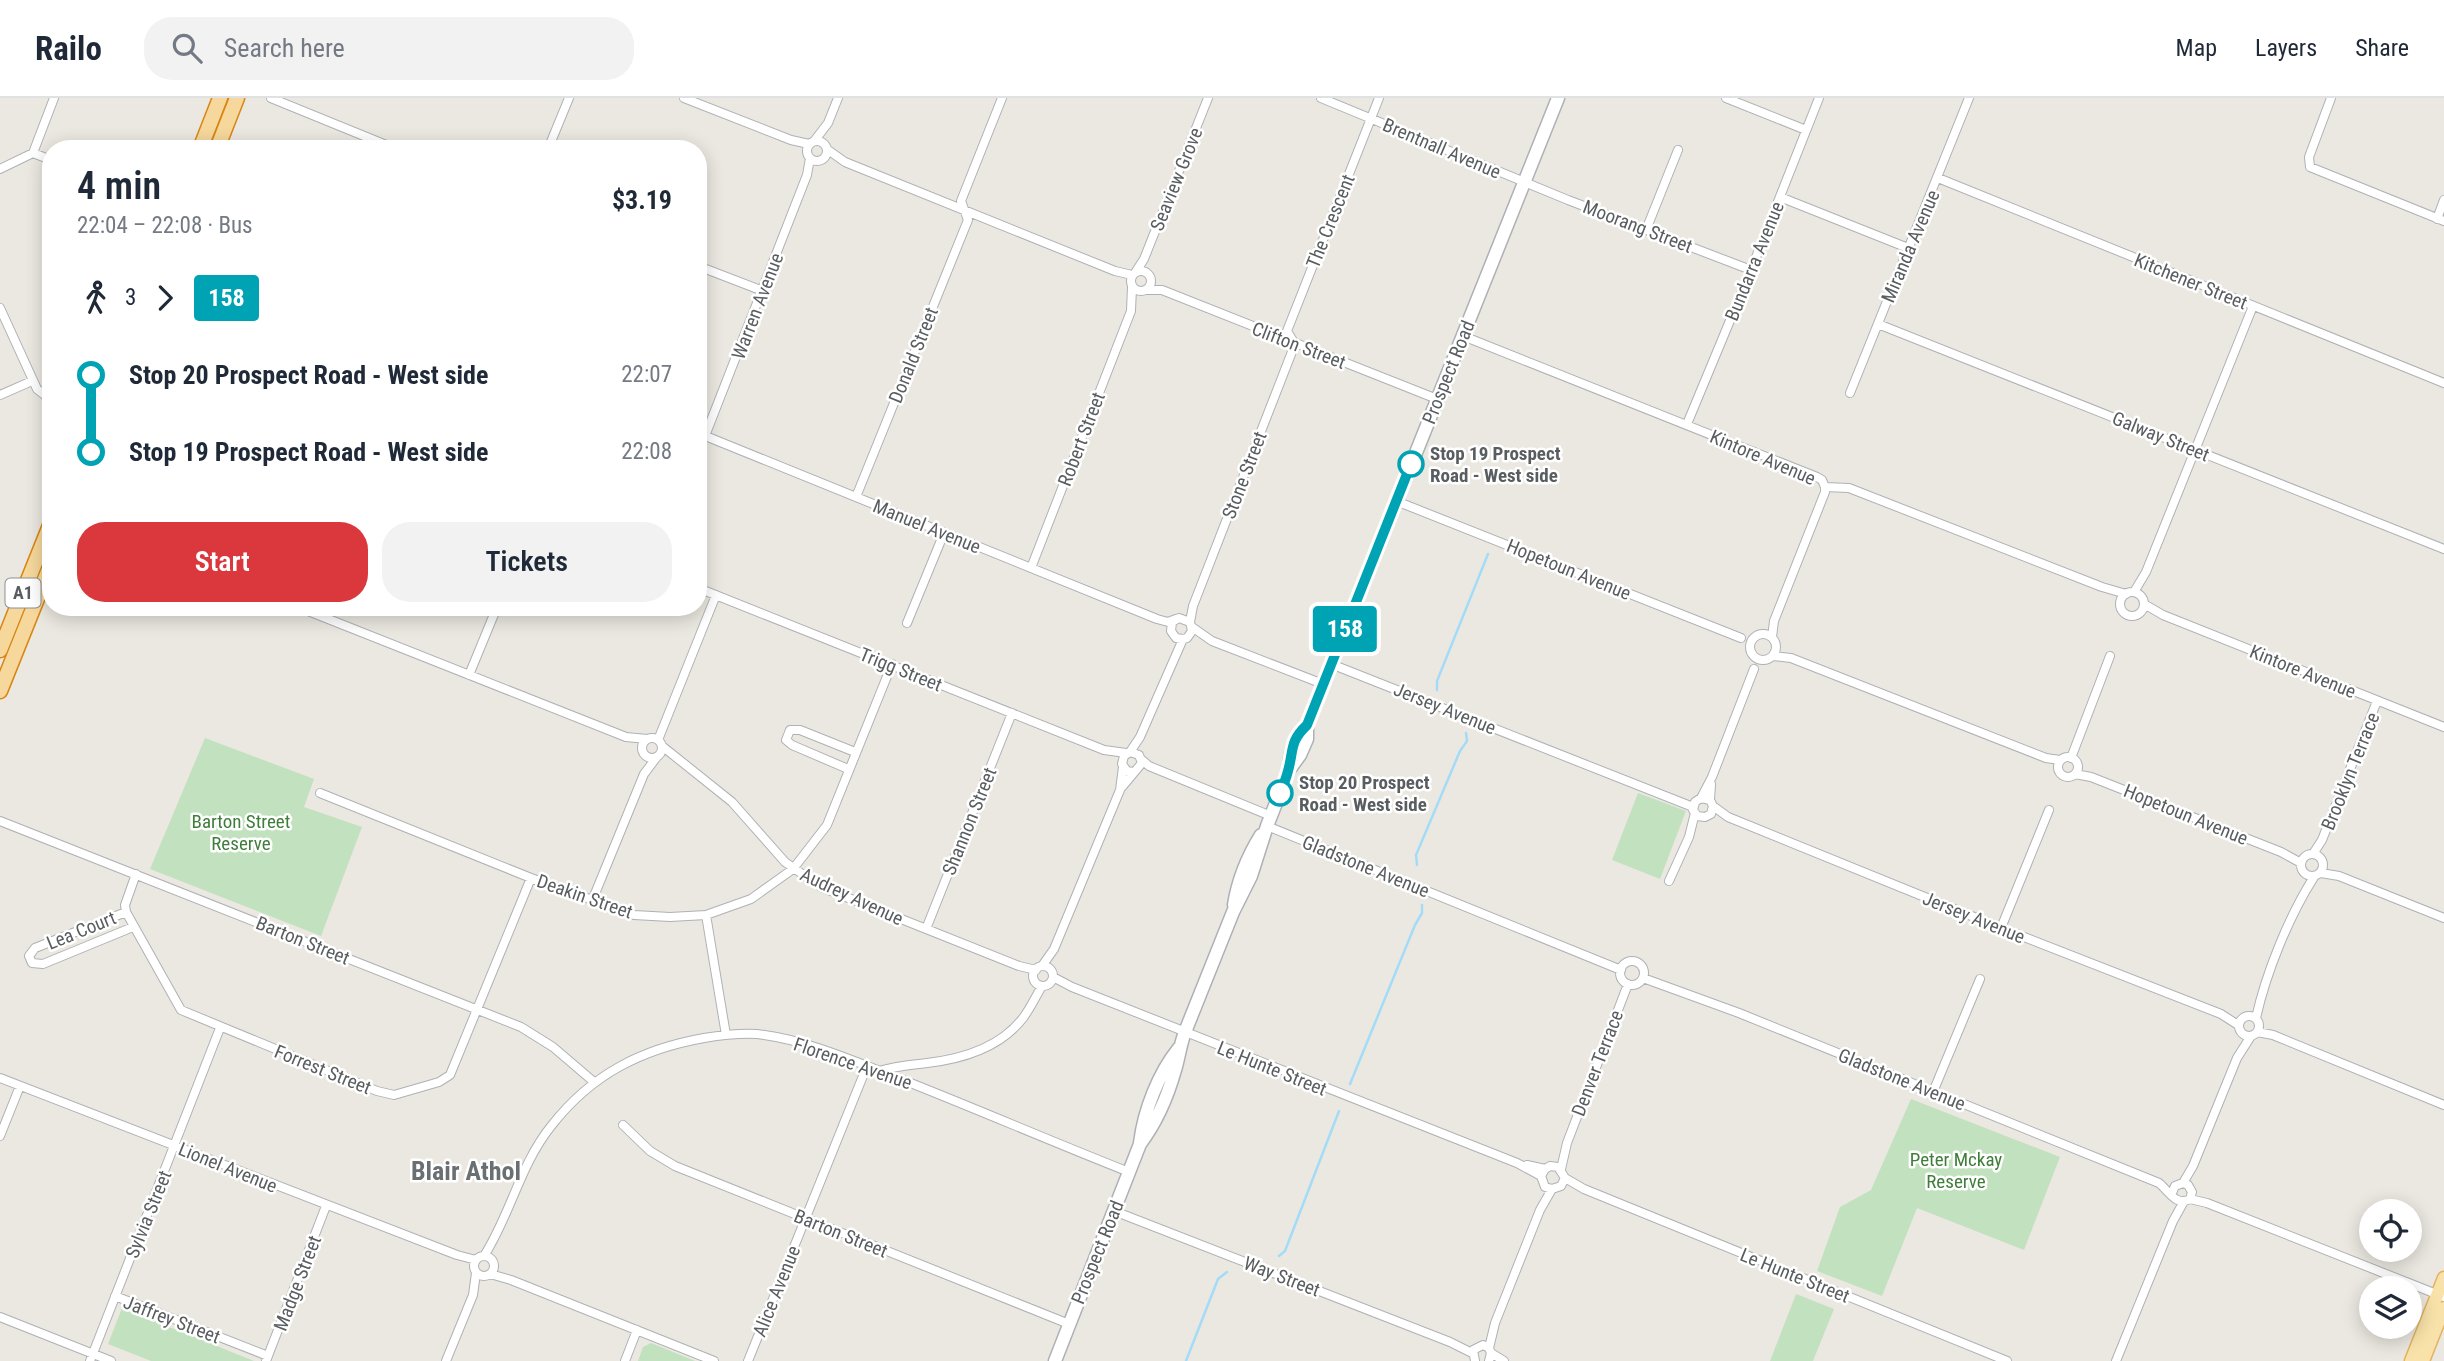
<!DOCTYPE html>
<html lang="en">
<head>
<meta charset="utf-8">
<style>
	body { margin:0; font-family:"Roboto Condensed",sans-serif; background:#f2f2f3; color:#1f2937; height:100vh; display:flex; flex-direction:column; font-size:26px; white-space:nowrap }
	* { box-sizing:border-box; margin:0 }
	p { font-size:23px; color:#747a83 }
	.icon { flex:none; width:38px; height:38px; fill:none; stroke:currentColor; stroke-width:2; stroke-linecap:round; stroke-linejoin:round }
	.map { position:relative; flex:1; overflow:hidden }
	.drawer { position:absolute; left:42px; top:42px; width:665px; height:476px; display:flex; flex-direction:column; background:#fff; border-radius:28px; box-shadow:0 4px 18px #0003 }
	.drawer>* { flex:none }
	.badge { padding:0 14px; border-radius:5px; font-size:24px; line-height:46px }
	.fabs { position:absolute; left:2359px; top:1101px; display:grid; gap:14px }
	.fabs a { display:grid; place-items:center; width:63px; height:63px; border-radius:50%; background:#fff; box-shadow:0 4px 18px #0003; font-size:35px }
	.map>.badge { position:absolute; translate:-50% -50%; box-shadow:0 0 0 4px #fff }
	.legs { display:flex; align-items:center; gap:10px; height:77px; padding:0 35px; font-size:23px }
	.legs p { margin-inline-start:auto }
	.head { display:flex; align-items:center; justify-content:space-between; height:119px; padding:0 35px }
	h1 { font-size:38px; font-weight:600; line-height:52px }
	.primary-button { display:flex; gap:14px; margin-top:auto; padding:14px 35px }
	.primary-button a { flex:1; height:80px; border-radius:28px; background:#da383d; color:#fff; font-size:28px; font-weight:600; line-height:80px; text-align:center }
	.primary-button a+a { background:#f2f2f3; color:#1f2937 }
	ul { padding:0 35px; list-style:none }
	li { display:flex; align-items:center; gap:24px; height:77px; font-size:26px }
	li i { display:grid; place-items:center; width:10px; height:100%; margin:0 9px; background:currentColor }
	li i::after { content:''; width:18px; height:18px; margin:-9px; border:5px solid; border-radius:50%; background:#fff }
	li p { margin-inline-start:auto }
	li:first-child i { background:linear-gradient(#0000 50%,currentColor 0) }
	li:last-child i { background:linear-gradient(currentColor 50%,#0000 0) }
	header { display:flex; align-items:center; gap:42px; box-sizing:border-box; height:98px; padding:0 35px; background:#fff; border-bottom:2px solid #e0e1e3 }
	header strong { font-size:33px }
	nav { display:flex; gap:38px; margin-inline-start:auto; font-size:24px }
	.search { width:490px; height:63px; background:#f2f2f3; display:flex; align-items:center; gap:18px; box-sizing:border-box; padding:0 24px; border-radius:28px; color:#747a83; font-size:26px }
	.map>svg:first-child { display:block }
	.green { fill:#c2e1bf }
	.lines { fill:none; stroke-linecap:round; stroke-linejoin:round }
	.stream { stroke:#a4dcf7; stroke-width:2.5 }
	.minor-casing { stroke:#aeb2b5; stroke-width:10 }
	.secondary-casing { stroke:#adb1b5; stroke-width:15 }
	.primary-casing { stroke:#e5b160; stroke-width:15 }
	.trunk-casing { stroke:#d98512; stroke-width:17 }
	.minor { stroke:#fff; stroke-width:8 }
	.secondary { stroke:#fff; stroke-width:12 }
	.primary { stroke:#f8e2a9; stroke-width:12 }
	.trunk { stroke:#f6d89c; stroke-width:14 }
	.line-1-casing { stroke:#fff; stroke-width:16 }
	.line-1 { stroke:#00a3b4; stroke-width:10 }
	.stop-1-dot { fill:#fff; stroke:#00a3b4; stroke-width:3.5 }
	.labels { text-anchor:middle; stroke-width:5; stroke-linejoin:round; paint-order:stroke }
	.shield { fill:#fff; stroke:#8b8e90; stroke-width:2 }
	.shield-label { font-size:18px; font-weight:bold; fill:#595d60 }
	.street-label { font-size:19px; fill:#595d60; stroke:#fff }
	.stop-label { font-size:19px; font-weight:bold; fill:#595d60; stroke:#fff; text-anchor:start }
	.park-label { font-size:19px; fill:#3f7e3a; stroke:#fff }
	.district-label { font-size:26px; font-weight:bold; fill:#6a6f72; stroke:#fff }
</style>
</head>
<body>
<header>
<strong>Railo</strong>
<div class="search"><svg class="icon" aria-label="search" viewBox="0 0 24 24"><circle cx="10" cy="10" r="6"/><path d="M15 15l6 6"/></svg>Search here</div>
<nav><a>Map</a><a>Layers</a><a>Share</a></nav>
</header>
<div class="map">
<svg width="2444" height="1263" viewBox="0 0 2444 1263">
	<rect width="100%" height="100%" fill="#ebe8e1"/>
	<path class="green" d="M 205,640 L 314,681 L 304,709 L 362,729 L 321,838 L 150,771 Z
		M 1638,695 L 1686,713 L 1660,781 L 1612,762 Z
		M 1911,1001 L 2060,1059 L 2024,1152 L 1917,1110 L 1882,1198 L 1817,1173 L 1840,1109 L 1871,1092 Z
		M 1796,1196 L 1834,1211 L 1813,1263 L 1770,1263 Z
		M 122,1210 L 254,1263 L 151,1263 L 108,1246 Z
		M 651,1245 L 695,1263 L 638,1263 L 643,1249 Z"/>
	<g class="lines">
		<path class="stream" d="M 1437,592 L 1437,583 L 1488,456
			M 1417,767 L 1416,757 L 1460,653 L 1467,643 L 1466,635
			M 1350,986 L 1415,827 L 1422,815 L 1422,807
			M 1279,1158 L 1285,1153 L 1339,1013
			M 1186,1263 L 1218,1181 L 1227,1174"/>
		<g class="minor-casing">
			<path id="minor" d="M 271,0 L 396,51
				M 684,0 L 791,42 L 809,46
				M 1321,0 L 1568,102 L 1751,172
				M 1726,0 L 1806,32
				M 2331,0 L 2309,59 L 2310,69 L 2444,123
				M 815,42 L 828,25 L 838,0
				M807 53a10 10 0 1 1 20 0a10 10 0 1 1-20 0Z
				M 548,51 L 569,0
				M 828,52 L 845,64 L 1115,173 L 1132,177
				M 33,55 L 54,0
				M 0,71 L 33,55 L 51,62
				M 1938,80 L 2444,285
				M 1780,99 L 1908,150
				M 2437,121 L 2444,102
				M 1646,132 L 1678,52
				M 698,168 L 763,193
				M1131 183a10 10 0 1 1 20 0a10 10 0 1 1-20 0Z
				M 1135,175 L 1144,161 L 1208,0
				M 1146,192 L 1162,192 L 1437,301
				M 0,210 L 37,291 L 51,302
				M 1878,226 L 2444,451
				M 1463,238 L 1817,379 L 1822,382 L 1825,389 L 1849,390 L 2102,489 L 2126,496
				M 1850,295 L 1969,0
				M 0,297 L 32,283
				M 1687,326 L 1751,172 L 1819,0
				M 698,335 L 1157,521 L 1168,524 L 1176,521
				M 705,338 L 807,77 L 810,60
				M 856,399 L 968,122 L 961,103 L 1002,0
				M 1396,403 L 1741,540
				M 1031,470 L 1131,213 L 1132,189
				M 698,490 L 1104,652 L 1126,655
				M 2134,494 L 2146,474 L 2253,208
				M2120 506a12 12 0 1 1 24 0a12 12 0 1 1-24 0Z
				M 2144,506 L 2163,517 L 2444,629
				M 298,509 L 626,639 L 647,641
				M 1190,524 L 1193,508 L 1295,246 L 1287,233 L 1379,0
				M 907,525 L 944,435
				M 1192,529 L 1212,543 L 1323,586
				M1750 549a13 13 0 1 1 26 0a13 13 0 1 1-26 0Z
				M 1772,539 L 1774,523 L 1825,394 L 1825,389
				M 1773,558 L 1791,560 L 2046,660 L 2060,662
				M 1331,566 L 1693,709
				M 469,577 L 497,509
				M642 650a10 10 0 1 1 20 0a10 10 0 1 1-20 0Z
				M 658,642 L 716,497
				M 662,648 L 732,704 L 785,764 L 821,789 L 1019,868 L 1036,872
				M 1130,654 L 1140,639 L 1183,541 L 1187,540 L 1192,533 L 1190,524 L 1179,520 L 1172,524 L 1171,533 L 1176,540 L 1183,541
				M2058 669a10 10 0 1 1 20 0a10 10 0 1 1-20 0Z
				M 2071,660 L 2110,558
				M 1142,662 L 1149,668 L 1271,718
				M 848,671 L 792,647 L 786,642 L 790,632 L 800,632 L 855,654
				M 2075,676 L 2091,679 L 2281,754 L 2301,765
				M 1122,689 L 1142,665 L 1139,657 L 1130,654 L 1124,658 L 1122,666 L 1127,673 L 1133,674
				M 320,695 L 531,780 L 634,817 L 670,819 L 706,817 L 751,801 L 793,771 L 827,727 L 892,566
				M 1701,700 L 1712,679 L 1754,571
				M 1710,702 L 1701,700 L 1695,704 L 1693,712 L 1697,718 L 1705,719 L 1711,716 L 1713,708 L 1710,702 L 1711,686
				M 1713,708 L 1728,719 L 2001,830 L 2221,916 L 2238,927
				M 0,723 L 521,929 L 553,949 L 594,984
				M 1267,728 L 1621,872
				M2301 767a11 11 0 1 1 22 0a11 11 0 1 1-22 0Z
				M 2313,756 L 2322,742 L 2377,603
				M 2321,775 L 2339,778 L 2444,820
				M 136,776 L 125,807 L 126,814 L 181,912 L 377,993 L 394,997 L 439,984 L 450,977 L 531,780
				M 1669,783 L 1689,739 L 1695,715
				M 592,803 L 644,676 L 656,660
				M 126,814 L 35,850 L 29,858 L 32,865 L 43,866 L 133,829
				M 706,817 L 726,937
				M 2001,830 L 2049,712
				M 926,831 L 1012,615
				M1620 875a12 12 0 1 1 24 0a12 12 0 1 1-24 0Z
				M 1042,868 L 1054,851 L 1120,692 L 1123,669
				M1033 878a10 10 0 1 1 20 0a10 10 0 1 1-20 0Z
				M 1053,879 L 1072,889 L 1517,1065 L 1541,1078
				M 1643,880 L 1739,915 L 2159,1085 C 2169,1093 2176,1109 2190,1101 L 2192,1094 L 2188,1087 L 2183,1085 L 2175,1088 L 2172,1095
				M2239 928a10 10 0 1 1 20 0a10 10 0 1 1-20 0Z
				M 2256,920 C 2266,875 2289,818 2314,779
				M 2257,934 L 2273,937 L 2444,1007
				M 879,973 C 895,968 910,967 927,965 C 962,961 1000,950 1023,920 C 1030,911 1036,898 1042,888
				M 0,980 L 457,1157 L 476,1162
				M 1933,994 L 1980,881
				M 623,1027 L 650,1053 L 675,1068 L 1069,1226
				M 0,1038 L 20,988
				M 1527,1067 L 1545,1071 L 1550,1068 L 1558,1069 L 1565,1080 L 1561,1088 L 1552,1091 L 1545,1089 L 1541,1078 L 1545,1071
				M 1561,1071 L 1567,1045 L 1628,886
				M 1565,1080 L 1584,1091 L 2007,1263
				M 2183,1085 L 2193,1068 L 2237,960 L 2251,938
				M 2190,1101 L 2207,1105 L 2444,1199
				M 1114,1113 L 1450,1244 L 1472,1255
				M474 1168a10 10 0 1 1 20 0a10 10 0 1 1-20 0Z
				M 484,1158 C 511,1116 520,1066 552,1027 C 592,976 642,951 704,940 C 722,937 740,935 757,936 C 808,942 856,964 903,982 C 979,1012 1053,1044 1129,1074
				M 490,1176 L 511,1182 L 714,1263
				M 115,1198 L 268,1258
				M 0,1219 L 111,1263
				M 1489,1250 L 1495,1225 L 1540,1112 L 1552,1091
				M 1491,1255 L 1504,1263
				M 90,1263 L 220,930
				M 266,1263 L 326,1108
				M 446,1263 L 473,1197 L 476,1175
				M 625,1263 L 637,1232
				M 748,1263 L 867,968
				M 1475,1263 L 1473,1252 L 1483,1247 L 1489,1250 L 1491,1255 L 1489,1263
				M 2116,1263 L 2173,1123 L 2183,1105"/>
		</g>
		<g class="secondary-casing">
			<path id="secondary" d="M 1289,672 C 1290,653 1293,641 1307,627
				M 1234,807 C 1238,782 1248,758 1261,737
				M 1140,1045 C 1144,1013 1158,976 1179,950
				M 1055,1263 L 1140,1046 C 1156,1025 1168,997 1175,972 C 1179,959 1180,947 1185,934 L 1233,814 L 1251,778 L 1267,728 L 1289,672 L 1300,657 L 1307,641 L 1307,627 L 1558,0"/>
		</g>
		<g class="primary-casing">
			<path id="primary" d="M 2411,1263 L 2444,1180
				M 2423,1263 L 2444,1210"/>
		</g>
		<g class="trunk-casing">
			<path id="trunk" d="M 200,51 L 220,0
				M 217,51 L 237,0
				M 0,552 L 51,425
				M 0,593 L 51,466"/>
		</g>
		<use href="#minor" class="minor"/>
		<use href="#secondary" class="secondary"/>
		<use href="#primary" class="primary"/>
		<use href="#trunk" class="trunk"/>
	</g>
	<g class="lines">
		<g class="line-1-casing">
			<path id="line-1" d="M 1280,695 C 1283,688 1286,681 1288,673 C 1294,652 1289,644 1307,627 L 1411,366"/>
		</g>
		<use href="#line-1" class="line-1"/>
	</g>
	<g class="stop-1-dot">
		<circle cx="1411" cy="366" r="12"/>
		<circle cx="1280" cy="695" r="12"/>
	</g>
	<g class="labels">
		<rect class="shield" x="5.5" y="480.5" width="35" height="29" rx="5"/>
		<g class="shield-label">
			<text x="23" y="501">A1</text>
		</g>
		<g class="street-label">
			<text transform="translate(1442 50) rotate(23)" y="7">Brentnall Avenue</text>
			<text transform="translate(1176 81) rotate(-68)" y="7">Seaview Grove</text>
			<text transform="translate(1330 123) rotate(-68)" y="7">The Crescent</text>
			<text transform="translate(1638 128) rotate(21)" y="7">Moorang Street</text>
			<text transform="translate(1910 148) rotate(-67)" y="7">Miranda Avenue</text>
			<text transform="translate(1754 163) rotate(-68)" y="7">Bundarra Avenue</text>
			<text transform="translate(2191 183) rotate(22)" y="7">Kitchener Street</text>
			<text transform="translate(757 208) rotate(-69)" y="7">Warren Avenue</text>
			<text transform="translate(1299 247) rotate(21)" y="7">Clifton Street</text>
			<text transform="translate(913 257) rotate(-68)" y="7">Donald Street</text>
			<text transform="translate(1448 274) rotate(-68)" y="7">Prospect Road</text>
			<text transform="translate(2161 338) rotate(22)" y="7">Galway Street</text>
			<text transform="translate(1081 341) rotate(-69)" y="7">Robert Street</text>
			<text transform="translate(1763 359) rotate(23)" y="7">Kintore Avenue</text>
			<text transform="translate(1244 377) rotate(-69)" y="7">Stone Street</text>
			<text transform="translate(927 428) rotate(22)" y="7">Manuel Avenue</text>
			<text transform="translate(1569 471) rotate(22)" y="7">Hopetoun Avenue</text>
			<text transform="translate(901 571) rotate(22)" y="7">Trigg Street</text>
			<text transform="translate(2303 573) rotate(22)" y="7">Kintore Avenue</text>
			<text transform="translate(1445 610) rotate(22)" y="7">Jersey Avenue</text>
			<text transform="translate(2350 673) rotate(-68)" y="7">Brooklyn Terrace</text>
			<text transform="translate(2186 716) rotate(22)" y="7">Hopetoun Avenue</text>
			<text transform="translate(969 723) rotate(-68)" y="7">Shannon Street</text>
			<text transform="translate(1366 768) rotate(22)" y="7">Gladstone Avenue</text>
			<text transform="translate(585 798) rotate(19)" y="7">Deakin Street</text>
			<text transform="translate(852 798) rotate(25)" y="7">Audrey Avenue</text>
			<text transform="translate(1974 819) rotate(22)" y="7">Jersey Avenue</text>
			<text transform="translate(81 832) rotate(-22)" y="7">Lea Court</text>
			<text transform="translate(303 842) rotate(22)" y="7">Barton Street</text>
			<text transform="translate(853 965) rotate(19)" y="7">Florence Avenue</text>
			<text transform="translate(1597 965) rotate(-69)" y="7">Denver Terrace</text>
			<text transform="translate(1272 970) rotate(22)" y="7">Le Hunte Street</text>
			<text transform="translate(323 971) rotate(22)" y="7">Forrest Street</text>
			<text transform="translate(1902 981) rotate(22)" y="7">Gladstone Avenue</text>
			<text transform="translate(228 1069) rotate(22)" y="7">Lionel Avenue</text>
			<text transform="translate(148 1116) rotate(-68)" y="7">Sylvia Street</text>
			<text transform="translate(841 1135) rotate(22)" y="7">Barton Street</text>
			<text transform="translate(1097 1154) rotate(-68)" y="7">Prospect Road</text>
			<text transform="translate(1795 1177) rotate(22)" y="7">Le Hunte Street</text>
			<text transform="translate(1282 1178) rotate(21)" y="7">Way Street</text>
			<text transform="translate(297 1185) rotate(-69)" y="7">Madge Street</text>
			<text transform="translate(776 1193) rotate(-68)" y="7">Alice Avenue</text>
			<text transform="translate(172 1221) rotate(21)" y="7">Jaffrey Street</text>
		</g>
		<g class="stop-label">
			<text x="1430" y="362">Stop 19 Prospect<tspan x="1430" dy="22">Road - West side</tspan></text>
			<text x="1299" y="691">Stop 20 Prospect<tspan x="1299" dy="22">Road - West side</tspan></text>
		</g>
		<g class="park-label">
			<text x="241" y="730">Barton Street<tspan x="241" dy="22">Reserve</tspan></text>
			<text x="1956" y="1068">Peter Mckay<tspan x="1956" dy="22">Reserve</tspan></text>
		</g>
		<g class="district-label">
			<text x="466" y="1082">Blair Athol</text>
		</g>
	</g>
</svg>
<div class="fabs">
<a><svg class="icon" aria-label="locate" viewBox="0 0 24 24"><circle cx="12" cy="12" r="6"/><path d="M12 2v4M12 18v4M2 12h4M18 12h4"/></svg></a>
<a><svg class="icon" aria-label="layers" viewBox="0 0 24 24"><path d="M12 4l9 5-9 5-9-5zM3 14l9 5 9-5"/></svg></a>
</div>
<b class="badge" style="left:1345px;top:531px;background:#00a3b4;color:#fff">158</b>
<section class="drawer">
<div class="head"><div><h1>4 min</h1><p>22:04 – 22:08 · Bus</p></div><b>$3.19</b></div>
<div class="legs"><svg class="icon" aria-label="walk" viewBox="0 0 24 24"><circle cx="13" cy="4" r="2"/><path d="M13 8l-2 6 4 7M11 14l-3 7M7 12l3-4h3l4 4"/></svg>3<svg class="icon" aria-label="forward" viewBox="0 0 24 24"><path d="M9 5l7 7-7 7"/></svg><b class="badge" style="background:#00a3b4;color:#fff">158</b></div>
<ul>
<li><i style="color:#00a3b4"></i><b>Stop 20 Prospect Road - West side</b><p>22:07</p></li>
<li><i style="color:#00a3b4"></i><b>Stop 19 Prospect Road - West side</b><p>22:08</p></li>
</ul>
<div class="primary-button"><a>Start</a><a>Tickets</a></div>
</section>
</div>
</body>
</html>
